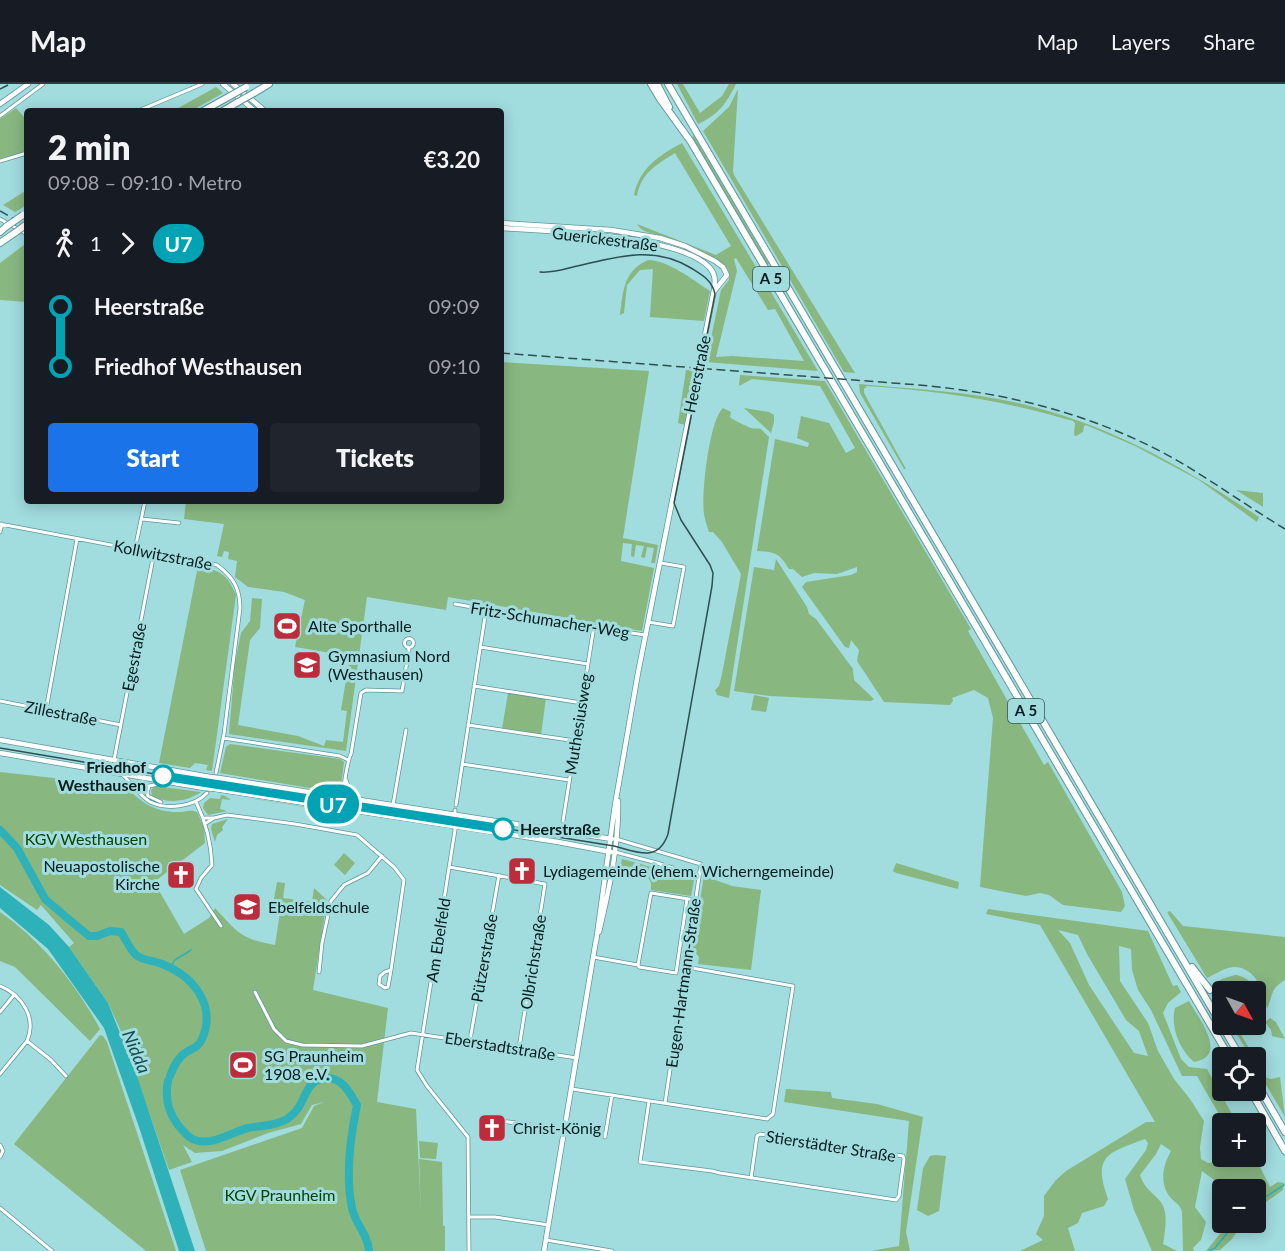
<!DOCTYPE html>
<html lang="en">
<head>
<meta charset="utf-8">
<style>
	body { margin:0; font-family:Lato,sans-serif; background:#20242c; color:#f1f3f6; height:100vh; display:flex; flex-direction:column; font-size:22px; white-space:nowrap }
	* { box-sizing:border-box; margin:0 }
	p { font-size:20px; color:#9ea1a6 }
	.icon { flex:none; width:33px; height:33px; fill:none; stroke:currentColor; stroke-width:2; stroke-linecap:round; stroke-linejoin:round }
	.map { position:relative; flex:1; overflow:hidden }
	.panel { position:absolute; left:24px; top:24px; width:480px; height:396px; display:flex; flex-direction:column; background:#171b24; border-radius:6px; box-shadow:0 3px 15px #0003 }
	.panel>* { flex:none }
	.badge { padding:0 12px; border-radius:20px; font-size:21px; line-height:39px }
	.needle { width:39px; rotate:130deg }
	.controls { position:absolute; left:1212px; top:897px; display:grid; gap:12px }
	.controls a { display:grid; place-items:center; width:54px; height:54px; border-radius:6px; background:#171b24; box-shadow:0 3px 15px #0003; font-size:30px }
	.map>.badge { position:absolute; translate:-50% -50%; box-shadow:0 0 0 3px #fff }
	.legs { display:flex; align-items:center; gap:9px; height:66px; padding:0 24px; font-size:20px }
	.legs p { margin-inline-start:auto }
	.headline { display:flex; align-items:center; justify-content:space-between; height:102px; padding:0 24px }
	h1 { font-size:33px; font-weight:800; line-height:45px }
	.cta { display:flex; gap:12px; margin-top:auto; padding:12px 24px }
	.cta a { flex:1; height:69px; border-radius:6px; background:#1a73e8; color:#fff; font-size:24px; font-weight:800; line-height:69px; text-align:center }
	.cta a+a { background:#20242c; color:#f1f3f6 }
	ul { padding:0 24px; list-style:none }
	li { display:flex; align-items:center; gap:21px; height:60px; font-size:22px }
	li i { display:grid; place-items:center; width:9px; height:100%; margin:0 8px; background:currentColor }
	li i::after { content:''; width:15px; height:15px; margin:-8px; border:4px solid; border-radius:50%; background:#171b24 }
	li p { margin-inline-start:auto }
	li:first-child i { background:linear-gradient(#0000 50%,currentColor 0) }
	li:last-child i { background:linear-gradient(currentColor 50%,#0000 0) }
	header { display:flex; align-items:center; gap:36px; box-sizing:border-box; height:84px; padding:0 30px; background:#171b24; border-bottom:2px solid #363941 }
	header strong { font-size:28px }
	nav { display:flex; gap:33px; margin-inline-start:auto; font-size:21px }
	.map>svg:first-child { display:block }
	.green { fill:#88b780; fill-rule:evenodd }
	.water { fill:#2eb1b8 }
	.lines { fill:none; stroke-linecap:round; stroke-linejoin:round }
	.stream { stroke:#2eb1b8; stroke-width:1.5 }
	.river { stroke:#2eb1b8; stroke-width:8 }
	.minor-tunnel { stroke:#82b6b8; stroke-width:3; stroke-dasharray:3 1.5; stroke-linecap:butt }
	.minor-casing { stroke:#5e979b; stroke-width:4.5 }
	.secondary-casing { stroke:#5e979b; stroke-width:6 }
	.motorway-casing { stroke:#5e979b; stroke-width:8 }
	.minor { stroke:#fff; stroke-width:3 }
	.secondary { stroke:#fff; stroke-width:4.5 }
	.motorway { stroke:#fff; stroke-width:6 }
	.tram { stroke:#2f5052; stroke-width:1.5 }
	.rail { stroke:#2f5052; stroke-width:1.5; stroke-dasharray:9 4.5; stroke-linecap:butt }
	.secondary-bridge-casing { stroke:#5e979b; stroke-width:6; stroke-linecap:butt }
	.motorway-bridge-casing { stroke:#5e979b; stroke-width:8; stroke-linecap:butt }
	.secondary-bridge { stroke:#fff; stroke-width:4.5 }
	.motorway-bridge { stroke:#fff; stroke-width:6 }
	.line-1-casing { stroke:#fff; stroke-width:14 }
	.line-1 { stroke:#00a3b4; stroke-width:9 }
	.stop-1-dot { fill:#fff; stroke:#00a3b4; stroke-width:3 }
	.labels { text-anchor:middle; stroke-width:6; stroke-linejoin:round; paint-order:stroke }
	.shield { fill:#a1dcdf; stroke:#335657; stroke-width:1.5 }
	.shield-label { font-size:15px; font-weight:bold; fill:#041c1d }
	.street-label { font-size:16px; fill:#041c1d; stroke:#a1dcdf }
	.poi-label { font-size:16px; fill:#041c1d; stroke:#a1dcdf; text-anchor:start }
	.stop-label { font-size:16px; font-weight:bold; fill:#041c1d; stroke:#a1dcdf; text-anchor:end }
	.park-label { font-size:16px; fill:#094200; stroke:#a1dcdf }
	.water-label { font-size:18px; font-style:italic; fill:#154b4f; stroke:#a1dcdf }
</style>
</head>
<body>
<header>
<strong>Map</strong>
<nav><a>Map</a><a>Layers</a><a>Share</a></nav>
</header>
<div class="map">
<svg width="1285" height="1167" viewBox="0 0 1285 1167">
	<rect width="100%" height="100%" fill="#a1dcdf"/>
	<path class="green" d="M 677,0 L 683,0 L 700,29 L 722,12 L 729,0 L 736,0 C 726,20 718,31 698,40 Z
		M 216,3 L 223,9 L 191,27 L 173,27 Z
		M 738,5 L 733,87 L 734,91 L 855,289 L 844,288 L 703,47 L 729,23 Z
		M 16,24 L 27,36 L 27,67 L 0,76 L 0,35 Z
		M 694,52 L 769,180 L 767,181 L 692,53 Z
		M 682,59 L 818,287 L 706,278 L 721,206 L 729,196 L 729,188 C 720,171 681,158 662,152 C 653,149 642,149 637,140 L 716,171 L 731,162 L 675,69 C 656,81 641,89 637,112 L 634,111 C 640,84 658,72 682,59 ZM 736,174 L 768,226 L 775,225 L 804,277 L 732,272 L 716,273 L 737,187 L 734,175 Z
		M 27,106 L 27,121 L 15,128 L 3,121 Z
		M 27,156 L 27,218 L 0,216 L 0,179 L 24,161 Z
		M 648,176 C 668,176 693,196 710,207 L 704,237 L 650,233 L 653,185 L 640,186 L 627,201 L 624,229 L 620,231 C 623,208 623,187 648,176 Z
		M 501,278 L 649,287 L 623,454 L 658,461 L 655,479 L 651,479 L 654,464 L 647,463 L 645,474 L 641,473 L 644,462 L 636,461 L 634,473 L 631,472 L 632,460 L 623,459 L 621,477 L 654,484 L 642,547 L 448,513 L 446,526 L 367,513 L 346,667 L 229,650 L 235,578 L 241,549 L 250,537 L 252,514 L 262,515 L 260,544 L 250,556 L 238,641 L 298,652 L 324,662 L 326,656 L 343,658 L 347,627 L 341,626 L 350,572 L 295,563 L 305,516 L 284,508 L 248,503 L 235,493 L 237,477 L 228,475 L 229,468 L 224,467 L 222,473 L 217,472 L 224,440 L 184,435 L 186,417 L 501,417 Z
		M 686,286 L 695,287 L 685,341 L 678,339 Z
		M 740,291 L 825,297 L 971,545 L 968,547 L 1044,681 L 1048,678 L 1122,808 L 1125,822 L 1121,828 L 1063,821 L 1049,811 L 1040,809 L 1026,812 L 980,803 L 993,634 L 988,614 L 974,606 L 952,614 L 953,617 L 950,621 L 884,618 L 857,577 L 859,566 L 851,556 L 849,564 L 845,563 L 802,503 L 806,498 L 851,491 L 857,488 L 857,483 L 837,490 L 814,489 L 802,493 L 793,485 L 789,485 C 779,469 776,468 757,467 L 775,355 L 808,363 L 809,359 L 797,354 L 801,332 L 829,339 L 846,369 L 855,364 L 820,302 L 752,295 L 739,302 Z
		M 859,300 C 912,305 966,307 1018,319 C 1109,340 1182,382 1259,433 L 1257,438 L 1199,396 L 1135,362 L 1086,341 L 1084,342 L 1083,348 L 1076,352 L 1074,351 L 1075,339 L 1073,337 C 1002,316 941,307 867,302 L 864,305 L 864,309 L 906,385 L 904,385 L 860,309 Z
		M 723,324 L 731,328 L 730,333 C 731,335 750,344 751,344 C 755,345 758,344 761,345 L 769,353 L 729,614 L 717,611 L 715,606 L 719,602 L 722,590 L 741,490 L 722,458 L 713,448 L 709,448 C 707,442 705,436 704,430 C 701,412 709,336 723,324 Z
		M 744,324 L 769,328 L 774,331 L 774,338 L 771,349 Z
		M 1236,406 L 1263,409 L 1263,423 Z
		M 776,475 L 807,523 L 809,530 L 816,535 L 853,585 L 854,596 L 874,615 L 871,617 L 770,612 L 734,607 L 754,483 L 774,486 Z
		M 198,482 C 220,487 227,489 236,511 L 212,687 L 206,686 L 208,681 L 195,679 L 190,684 L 159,679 Z
		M 508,609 L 546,614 L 541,651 L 502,645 Z
		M 754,611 L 769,614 L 766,628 L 751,626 Z
		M 230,660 L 340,675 L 344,678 L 341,702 L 334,708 L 220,689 L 226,663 Z
		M 0,688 L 125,702 C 140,718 155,728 177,728 C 185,728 190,725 197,728 L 204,743 L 205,759 L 154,798 L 184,850 L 209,834 L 215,824 C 238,849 241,855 275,861 L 281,822 L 273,821 L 277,798 L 285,799 L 283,814 L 312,818 L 314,804 L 327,816 L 313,906 L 388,924 L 377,1018 L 416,1025 L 421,1130 L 419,1075 L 442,1078 L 443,1142 L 445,1142 L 445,1167 L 206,1167 L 180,1086 L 302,1044 L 314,1022 L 324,1018 L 312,1021 L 301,1040 L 268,1049 L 222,1067 L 195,1069 L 183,1061 L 192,1078 L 169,1086 L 120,945 L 108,919 L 69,863 L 74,859 L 41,821 L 37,826 L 0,801 Z
		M 218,696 L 323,715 L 396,724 L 447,732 L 329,717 L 218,698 Z
		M 155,702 L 201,708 C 186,718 169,720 152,712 L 151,706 Z
		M 221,711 L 225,712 L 231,716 L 222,715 L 220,725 L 227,727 L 208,731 L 203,724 L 204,719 L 210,714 L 220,715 Z
		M 229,711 L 352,730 L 348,730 Z
		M 228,735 L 222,743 L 223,746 L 217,751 L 215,758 L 211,745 L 212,740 Z
		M 344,769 L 355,779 L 345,791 L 334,781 Z
		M 622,775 L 692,794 L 694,796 L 691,812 L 651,806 L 651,799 L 647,791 L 619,791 Z
		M 896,779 L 959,798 L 958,805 L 896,789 L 893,787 Z
		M 704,792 L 732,802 L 761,806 L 751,886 L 698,880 L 699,873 L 692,865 Z
		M 988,825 L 1148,847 L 1173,902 L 1177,901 L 1181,908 L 1168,919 L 1163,929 L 1181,975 L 1189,983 L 1207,985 L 1237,1039 L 1224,1039 L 1197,992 L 1182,992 L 1151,926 L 1138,906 L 1132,886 L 1131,865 L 1119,862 L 1120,897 L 1148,939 L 1158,967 L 1174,995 L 1190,1015 L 1204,1037 L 1200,1063 L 1201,1075 L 1208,1079 L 1218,1078 L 1223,1073 L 1255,1073 L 1270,1103 L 1278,1098 L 1284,1099 L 1283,1106 L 1256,1125 L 1256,1106 L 1226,1105 L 1202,1087 L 1195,1123 L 1206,1138 L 1201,1156 L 1193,1164 L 1194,1167 L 1183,1167 L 1182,1128 C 1180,1120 1175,1119 1170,1113 C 1159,1099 1163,1081 1171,1067 L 1161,1060 L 1156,1070 L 1140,1091 C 1144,1104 1152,1108 1160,1117 C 1169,1128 1165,1147 1163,1160 L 1177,1167 L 1152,1167 L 1134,1126 L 1125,1095 L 1146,1066 L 1148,1059 L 1145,1055 C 1108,1069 1092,1071 1108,1115 L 1104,1122 L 1082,1129 L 1078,1139 L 1068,1144 L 1075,1167 L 1020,1167 L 1043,1156 L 1036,1150 L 1044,1132 L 1044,1112 L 1056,1096 L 1066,1087 L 1146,1038 L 1155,1038 L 1040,841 L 986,830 ZM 1058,846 L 1078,851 L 1087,870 L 1126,936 L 1139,947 L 1148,972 L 1134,969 L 1089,901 L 1070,859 Z
		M 1170,827 L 1183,842 L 1285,853 L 1285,896 C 1270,905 1273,911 1267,925 C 1264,908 1256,883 1234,883 C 1224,884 1215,890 1207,894 L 1167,828 Z
		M 0,828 C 42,857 76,900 100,945 L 90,957 L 15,883 L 0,877 Z
		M 1235,891 C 1251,892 1270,916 1261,931 L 1256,932 L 1256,908 L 1222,908 L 1222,917 L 1213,909 L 1215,907 L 1211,902 L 1222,895 Z
		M 1189,917 C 1199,935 1229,972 1194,978 C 1180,966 1170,943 1175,924 Z
		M 1270,934 L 1276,938 L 1285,955 L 1272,952 L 1271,946 L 1265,938 Z
		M 1231,941 L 1238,941 L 1238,946 L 1249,964 L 1253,965 L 1252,969 L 1254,973 L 1251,973 Z
		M 100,951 L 103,952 L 107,958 L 176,1167 L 146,1167 L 14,1060 Z
		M 1261,992 L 1271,995 L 1280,993 L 1285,1033 Z
		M 786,1005 L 831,1008 L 832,1014 L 877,1020 L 923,1033 L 906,1148 L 910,1167 L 871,1167 L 899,1162 L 909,1037 L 784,1018 Z
		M 419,1057 L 438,1059 L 436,1075 L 420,1074 Z
		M 935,1071 L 946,1072 L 939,1127 L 928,1132 L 917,1126 L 923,1084 L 930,1072 Z
		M 1229,1139 L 1243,1139 L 1232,1155 L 1220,1166 L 1206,1167 Z"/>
	<path class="water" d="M 0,803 L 49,841 L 69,863 L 108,919 L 136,989 L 195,1167 L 179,1167 L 139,1043 L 104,944 L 48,865 L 0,824 Z"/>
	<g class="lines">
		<path class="stream" d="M 175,876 L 191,866
			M 171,884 L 174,877
			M 1256,1119 L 1284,1101
			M 1209,1167 L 1215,1164 L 1236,1138"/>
		<path class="river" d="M 0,746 L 17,764 L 45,815 L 66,833 L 89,852 L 97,852 L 110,847 L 121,848 C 125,854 130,866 136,871 C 143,877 153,876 162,880 C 193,892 217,921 202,955 C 198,964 192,964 185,969 C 177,974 173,984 170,992
			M 168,997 C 165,1012 168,1028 178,1041 C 182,1046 188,1054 195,1056 C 213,1062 232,1048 248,1044 C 259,1042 270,1042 280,1038 C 284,1037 289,1034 292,1031 C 307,1020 303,994 328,994 C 344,995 350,1010 357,1021 C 350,1054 345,1090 352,1124 C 355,1140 368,1150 369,1167"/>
		<path class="minor-tunnel" d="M 210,705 L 215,692"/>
		<g class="minor-casing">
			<path id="minor" d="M 138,27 L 202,0
				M 0,32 L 43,0
				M 0,77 L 27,69
				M 0,135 L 27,150
				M 142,435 L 179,439
				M 0,440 L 217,481 C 233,493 240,504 240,524 L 224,650 L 216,689
				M 0,448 L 2,440
				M 135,465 L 145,417
				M 455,520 L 558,538 L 645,551
				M 648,538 L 673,542 L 684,483 L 661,479
				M404.5 559a4.5 4.5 0 1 1 9 0a4.5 4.5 0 1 1-9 0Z
				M 480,563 L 588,580
				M 474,602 L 582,619
				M 0,617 L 121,641
				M 46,626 L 77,455
				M 468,641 L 576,657
				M 223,654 L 340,672 L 348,676
				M 114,676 L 154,469
				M 462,680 L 569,696
				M 123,691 C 131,699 140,712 150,718 C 167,726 194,723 207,709
				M 346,696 L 349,704 L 359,714
				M 336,710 L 343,707 C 345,697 347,677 351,670 L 361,609 L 366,606 L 402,607 L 409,566 L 408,563
				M 161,718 L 148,712 L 147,709 L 149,702 L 164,699
				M 196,718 C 206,738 211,759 212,781 L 201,794 L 196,805 L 221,842
				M 393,721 L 406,646
				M 456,721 L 486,526
				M 455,726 L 455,746 L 417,986 L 427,1002 L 468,1053 L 469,1167
				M 205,734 L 214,734 L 206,739
				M 214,734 L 227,731 L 295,740 L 357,751 L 394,783 L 404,796 L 391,886
				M 563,737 L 594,542
				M 616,755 L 701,780 L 665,1019
				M 615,768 L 657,779 L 698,792
				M 449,783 L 545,800 L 519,964
				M 593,873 L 638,881 L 651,809 L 695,816
				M 638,881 L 639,883 L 676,889 L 687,815
				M 391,886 L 388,903 L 385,904 L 379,900 L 380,892 L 385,888 Z
				M 319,888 L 322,859 L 331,817 L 344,801 L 368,789 L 382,772
				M 0,902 C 22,911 37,934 27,957
				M 255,908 L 274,945 L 286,957 L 302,961 L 362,962 L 411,949 L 577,974
				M 0,928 L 14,911
				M 470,956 L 499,791
				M 0,990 L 27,957 L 51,976 L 66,992
				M 572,1005 L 767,1035 L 773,1030 L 793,902 L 686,883
				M 649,1017 L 640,1078 L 712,1087 L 720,1089 L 896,1116 L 899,1112 L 904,1075 L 903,1072 L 760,1050 L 757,1052 L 751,1094
				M 502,1037 L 564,1046
				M 605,1053 L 612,1011
				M 0,1061 L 3,1067 L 0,1073
				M 0,1124 L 52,1167
				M 469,1133 L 495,1133 L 549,1141
				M 546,1156 L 612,1167"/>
		</g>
		<g class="secondary-casing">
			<path id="secondary" d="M 223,0 L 255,27
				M 233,0 L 265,27
				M 0,20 L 28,0
				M 501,139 L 611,146 L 660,154 L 685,162 L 715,177 L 723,183 L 727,191 L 715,206
				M 501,144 C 547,147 681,151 710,184 C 716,191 715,198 714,206 L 638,589 L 615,721 L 596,858
				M 0,656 L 210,693
				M 0,669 L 204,704
				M 219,694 L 612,755
				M 216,705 L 558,758 L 611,768
				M 599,848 C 609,806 619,761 618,717
				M 544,1167 L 596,856"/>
		</g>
		<g class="motorway-casing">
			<path id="motorway" d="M 651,0 L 660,15 L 691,58 L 1230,974
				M 657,0 L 669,23
				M 668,0 L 1241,974
				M 254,9 L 269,0
				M 203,27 L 230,12
				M 223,27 L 238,18
				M 0,148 L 7,142
				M 0,159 L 16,148
				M 1192,883 L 1210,906
				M 1256,998 L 1285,1048
				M 1250,1006 L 1285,1067"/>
		</g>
		<use href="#minor" class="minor"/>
		<use href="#secondary" class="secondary"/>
		<use href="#motorway" class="motorway"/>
		<path class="tram" d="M 0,664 L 328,719 L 401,728 L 614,762 C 637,768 658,779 668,750 L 712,502 L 713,489 L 710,481 L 681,436 L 674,419 L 715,210 C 712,196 702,191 691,184 C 652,160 614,174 573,183 C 562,186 552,189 540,188"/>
		<path class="rail" d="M 0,5 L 10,0
			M 0,127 L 27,142
			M 501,269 L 919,301 C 1008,309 1093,330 1173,374 C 1211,396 1247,422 1285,445"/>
		<g class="secondary-bridge-casing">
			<path id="secondary-bridge" d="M 210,693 L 219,694
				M 204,704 L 216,705"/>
		</g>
		<g class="motorway-bridge-casing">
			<path id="motorway-bridge" d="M 230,12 L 246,3
				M 238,18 L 254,9
				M 7,142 L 23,131
				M 16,148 L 27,140"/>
		</g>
		<use href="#secondary-bridge" class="secondary-bridge"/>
		<use href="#motorway-bridge" class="motorway-bridge"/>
	</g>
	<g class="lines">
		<g class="line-1-casing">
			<path id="line-1" d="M 163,692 L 503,745"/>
		</g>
		<use href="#line-1" class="line-1"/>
	</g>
	<defs>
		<g id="stadium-square" transform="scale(1.5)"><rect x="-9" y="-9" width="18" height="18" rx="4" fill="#bd2c3b" stroke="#a1dcdf"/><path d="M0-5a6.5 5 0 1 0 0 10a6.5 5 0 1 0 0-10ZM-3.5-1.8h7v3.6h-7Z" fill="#fff"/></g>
		<g id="school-square" transform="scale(1.5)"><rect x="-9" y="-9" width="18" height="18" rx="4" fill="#bd2c3b" stroke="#a1dcdf"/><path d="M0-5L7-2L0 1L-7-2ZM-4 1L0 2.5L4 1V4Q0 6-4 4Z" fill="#fff"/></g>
		<g id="church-square" transform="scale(1.5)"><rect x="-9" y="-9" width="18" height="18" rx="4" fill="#bd2c3b" stroke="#a1dcdf"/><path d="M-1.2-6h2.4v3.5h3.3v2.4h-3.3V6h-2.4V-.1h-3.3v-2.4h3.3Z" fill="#fff"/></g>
	</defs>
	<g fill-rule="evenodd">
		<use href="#stadium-square" x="287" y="542"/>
		<use href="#school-square" x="307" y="581"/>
		<use href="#church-square" x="522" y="787"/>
		<use href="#church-square" x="181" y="791"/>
		<use href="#school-square" x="247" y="823"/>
		<use href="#stadium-square" x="243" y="981"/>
		<use href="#church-square" x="492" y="1044"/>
	</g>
	<g class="stop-1-dot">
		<circle cx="163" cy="692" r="10"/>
		<circle cx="503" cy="745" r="10"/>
	</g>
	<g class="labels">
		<g class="shield">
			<rect x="753" y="183" width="36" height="24" rx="4.5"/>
			<rect x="1008" y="615" width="36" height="24" rx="4.5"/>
		</g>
		<g class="shield-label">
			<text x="771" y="200">A 5</text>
			<text x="1026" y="632">A 5</text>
		</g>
		<g class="street-label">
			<text transform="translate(605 155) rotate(7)" y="6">Guerickestraße</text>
			<text transform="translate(697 290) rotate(-78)" y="6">Heerstraße</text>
			<text transform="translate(163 471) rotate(11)" y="6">Kollwitzstraße</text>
			<text transform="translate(550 536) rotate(9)" y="6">Fritz-Schumacher-Weg</text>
			<text transform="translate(134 573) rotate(-79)" y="6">Egestraße</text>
			<text transform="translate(61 629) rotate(11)" y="6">Zillestraße</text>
			<text transform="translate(578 640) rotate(-81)" y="6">Muthesiusweg</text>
			<text transform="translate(438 856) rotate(-81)" y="6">Am Ebelfeld</text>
			<text transform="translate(484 874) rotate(-80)" y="6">Pützerstraße</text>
			<text transform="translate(533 878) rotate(-81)" y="6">Olbrichstraße</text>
			<text transform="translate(683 899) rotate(-82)" y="6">Eugen-Hartmann-Straße</text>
			<text transform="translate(500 962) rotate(9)" y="6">Eberstadtstraße</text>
			<text transform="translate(831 1062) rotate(9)" y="6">Stierstädter Straße</text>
		</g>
		<g class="poi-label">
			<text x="308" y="548">Alte Sporthalle</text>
			<text x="328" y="578">Gymnasium Nord<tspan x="328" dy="18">(Westhausen)</tspan></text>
			<text x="160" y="788" text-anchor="end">Neuapostolische<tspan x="160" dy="18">Kirche</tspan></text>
			<text x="543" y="793">Lydiagemeinde (ehem. Wicherngemeinde)</text>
			<text x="268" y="829">Ebelfeldschule</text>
			<text x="264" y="978">SG Praunheim<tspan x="264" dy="18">1908 e.V.</tspan></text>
			<text x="513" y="1050">Christ-König</text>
		</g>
		<g class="stop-label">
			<text x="146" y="689">Friedhof<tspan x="146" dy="18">Westhausen</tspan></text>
			<text x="520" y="751" text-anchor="start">Heerstraße</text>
		</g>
		<g class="park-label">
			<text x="86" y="761">KGV Westhausen</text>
			<text x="280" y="1117">KGV Praunheim</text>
		</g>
		<g class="water-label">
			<text transform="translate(136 968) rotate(67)" y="6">Nidda</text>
		</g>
	</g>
</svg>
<div class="controls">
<a><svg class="needle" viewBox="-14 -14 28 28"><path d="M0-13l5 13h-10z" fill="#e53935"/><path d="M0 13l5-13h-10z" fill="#9ea1a6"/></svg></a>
<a><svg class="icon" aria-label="locate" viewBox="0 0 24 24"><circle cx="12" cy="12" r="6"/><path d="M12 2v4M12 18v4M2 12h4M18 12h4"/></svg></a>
<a>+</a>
<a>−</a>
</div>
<b class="badge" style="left:333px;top:720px;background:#00a3b4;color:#fff">U7</b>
<section class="panel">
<div class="headline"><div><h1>2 min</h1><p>09:08 – 09:10 · Metro</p></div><b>€3.20</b></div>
<div class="legs"><svg class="icon" aria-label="walk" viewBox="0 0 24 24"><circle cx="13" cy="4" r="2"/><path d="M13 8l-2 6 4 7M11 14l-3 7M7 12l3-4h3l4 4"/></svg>1<svg class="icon" aria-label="forward" viewBox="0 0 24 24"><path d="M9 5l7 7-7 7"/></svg><b class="badge" style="background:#00a3b4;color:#fff">U7</b></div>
<ul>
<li><i style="color:#00a3b4"></i><b>Heerstraße</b><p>09:09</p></li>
<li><i style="color:#00a3b4"></i><b>Friedhof Westhausen</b><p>09:10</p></li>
</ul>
<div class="cta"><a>Start</a><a>Tickets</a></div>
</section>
</div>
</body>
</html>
